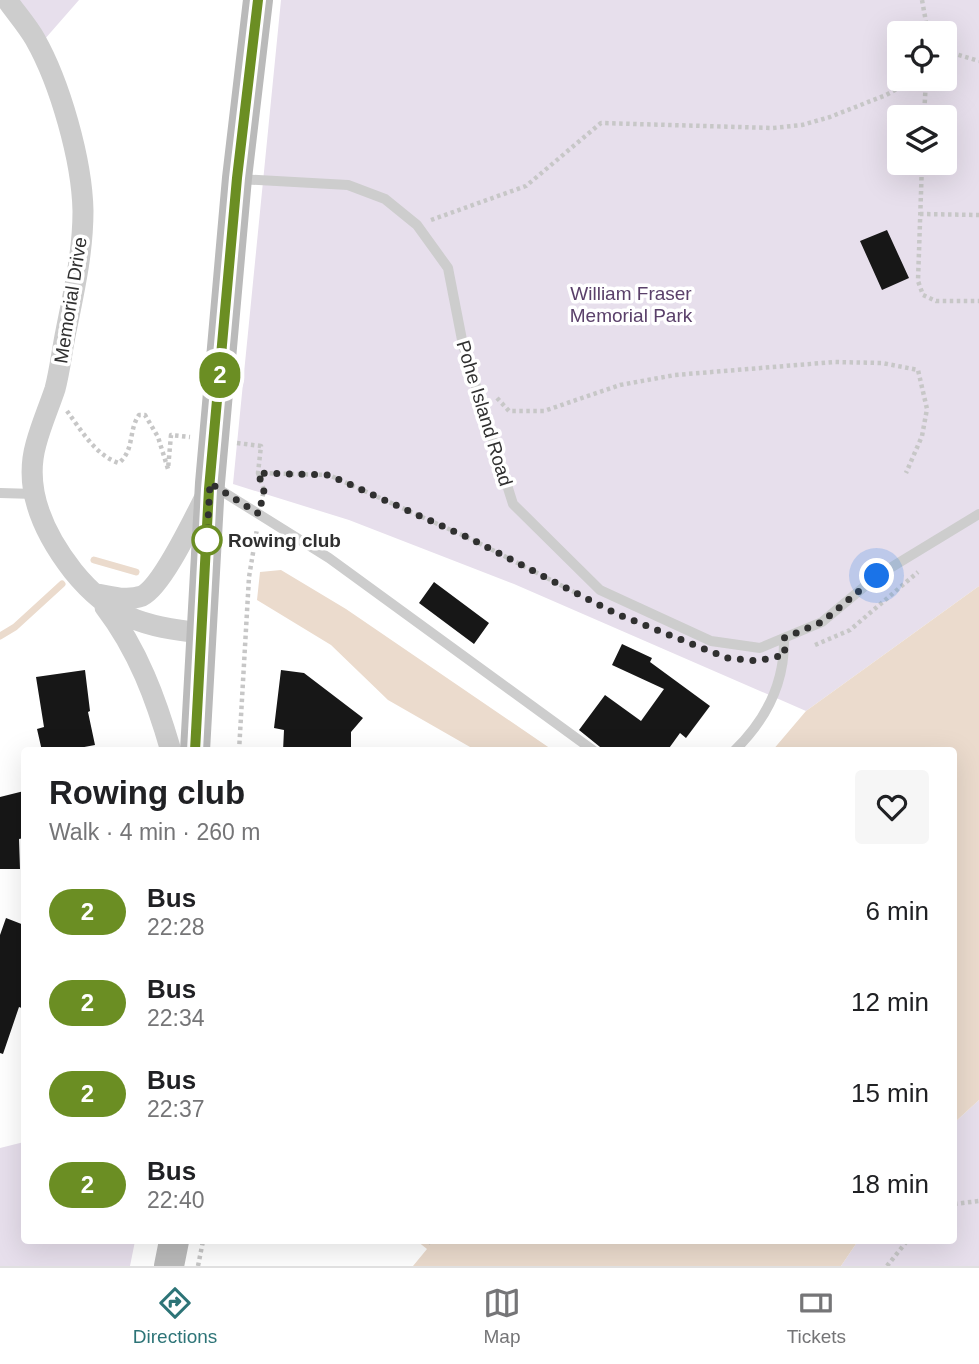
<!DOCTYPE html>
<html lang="en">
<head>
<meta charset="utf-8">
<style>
	body { margin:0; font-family:Helvetica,sans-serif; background:#f6f6f6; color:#202124; height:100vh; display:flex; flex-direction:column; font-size:26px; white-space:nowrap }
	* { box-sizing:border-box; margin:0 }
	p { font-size:23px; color:#757577 }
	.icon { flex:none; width:38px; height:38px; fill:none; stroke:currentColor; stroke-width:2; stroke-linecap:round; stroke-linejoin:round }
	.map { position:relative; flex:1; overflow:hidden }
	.side { position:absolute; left:21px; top:747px; width:936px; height:497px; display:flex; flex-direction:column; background:#fff; border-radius:7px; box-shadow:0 7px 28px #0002 }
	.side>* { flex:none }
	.badge { padding:0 14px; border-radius:23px; font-size:24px; line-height:46px }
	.tools { position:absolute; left:887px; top:21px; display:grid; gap:14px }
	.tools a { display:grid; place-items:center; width:70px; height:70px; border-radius:7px; background:#fff; box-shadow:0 7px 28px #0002; font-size:35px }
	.you { position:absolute; width:35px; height:35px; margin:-18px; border:5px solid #fff; border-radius:50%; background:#1a73e8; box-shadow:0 0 0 10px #1a73e833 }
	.map>.badge { position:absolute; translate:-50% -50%; box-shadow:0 0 0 4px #fff }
	.round { display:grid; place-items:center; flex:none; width:74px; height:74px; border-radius:7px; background:#f6f6f6 }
	.headline { display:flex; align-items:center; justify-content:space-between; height:119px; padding:0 28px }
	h1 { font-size:33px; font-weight:700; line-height:52px }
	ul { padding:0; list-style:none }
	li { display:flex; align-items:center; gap:21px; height:91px; padding:0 28px }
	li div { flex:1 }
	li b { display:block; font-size:26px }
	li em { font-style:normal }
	li .badge { min-width:77px; font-weight:700; text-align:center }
	.dock { display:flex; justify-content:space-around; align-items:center; height:98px; border-top:2px solid #e0e0e0; background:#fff; font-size:19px; color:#757577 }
	.dock a { display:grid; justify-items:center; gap:4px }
	.dock .active { color:#2d7477 }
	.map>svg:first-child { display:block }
	.green { fill:#e7dfec; fill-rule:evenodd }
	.water { fill:#ebdbcd }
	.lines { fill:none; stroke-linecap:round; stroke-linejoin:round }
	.stream { stroke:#ebdbcd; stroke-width:7 }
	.building { fill:#171717 }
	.path { stroke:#c7c7c7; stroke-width:4.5; stroke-dasharray:3.5 3.5; stroke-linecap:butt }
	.service { stroke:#cdcdcd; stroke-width:10 }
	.minor { stroke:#cdcdcd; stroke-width:21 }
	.secondary { stroke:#bababa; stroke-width:30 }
	.line-casing { stroke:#fff; stroke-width:16 }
	.line { stroke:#6b8e23; stroke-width:10 }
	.walk { stroke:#303030; stroke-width:7; stroke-dasharray:0 12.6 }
	.stop-dot { fill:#fff; stroke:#6b8e23; stroke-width:3.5 }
	.labels { text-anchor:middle; stroke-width:7; stroke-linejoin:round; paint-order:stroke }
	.park-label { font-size:19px; fill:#5a406a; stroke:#fff }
	.street-label { font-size:19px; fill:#303030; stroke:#fff }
	.stop-label { font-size:19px; font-weight:bold; fill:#303030; stroke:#fff; text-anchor:start }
</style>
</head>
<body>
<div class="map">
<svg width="979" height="1266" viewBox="0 0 979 1266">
	<rect width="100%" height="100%" fill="#fff"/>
	<path class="green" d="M 0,0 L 79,0 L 37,48 Z
		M 281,0 L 979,0 L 979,586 L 806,711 L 514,584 L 349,520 L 233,484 ZM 900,33 L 945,33 L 945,79 L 900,79 ZM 900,117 L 945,117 L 945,163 L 900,163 Z
		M 979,1100 L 979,1266 L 841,1266 L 858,1241 L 954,1241 L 954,1123 Z
		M 24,1142 L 24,1241 L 135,1241 L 130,1266 L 0,1266 L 0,1148 Z"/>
	<path class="water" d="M 281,570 L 346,609 L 554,751 L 477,751 L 388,700 L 331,645 L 257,600 L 260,572 Z
		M 979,586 L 979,1100 L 954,1123 L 954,751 L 772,751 L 806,711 Z
		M 417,1241 L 858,1241 L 841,1266 L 413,1266 L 427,1249 Z"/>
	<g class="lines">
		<path class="stream" d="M 94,560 L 136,572
			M 0,636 L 15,627 L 62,584"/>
	</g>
	<path class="building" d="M 887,230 L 909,278 L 882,290 L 860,241 Z
		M 434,582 L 489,623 L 474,644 L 419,603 Z
		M 622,644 L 652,658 L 650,662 L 710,706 L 686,738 L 680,733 L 667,751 L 605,751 L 579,730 L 605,695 L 641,721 L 664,689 L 612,665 Z
		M 85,670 L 90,711 L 88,712 L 95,745 L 79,748 L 79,751 L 42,751 L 37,729 L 44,727 L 36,677 Z
		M 281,670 L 304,673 L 363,718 L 351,732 L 351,751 L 283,751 L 284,730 L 274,728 Z
		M 24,791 L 24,838 L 19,839 L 20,869 L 0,869 L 0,797 Z
		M 6,918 L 24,925 L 24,1009 L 19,1007 L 3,1054 L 0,1053 L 0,935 Z"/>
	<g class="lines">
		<path class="path" d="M 922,0 L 928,33
			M 945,51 L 979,61
			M 945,62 L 956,55
			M 924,117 L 926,79
			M 922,163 L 918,281 L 923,295 L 936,301 L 979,301
			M 920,214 L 979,215
			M 431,220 L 526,186 L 601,123 L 773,128 L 802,125 L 830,117 L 886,95 L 915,79
			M 497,398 L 509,411 L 544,411 L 620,385 L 675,375 L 834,362 L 882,363 L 918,370 L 927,409 L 922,436 L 906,473
			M 67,411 C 81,430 96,456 119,463 C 135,449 128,431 139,415 L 145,415 L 158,437 L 168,469 L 171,435 L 190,437
			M 237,443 L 261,446 L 258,473 L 329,475 L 471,539 L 580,595
			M 258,473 L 264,490 L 262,499
			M 815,645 L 850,630 L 918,572
			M 239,751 L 249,577 L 257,529
			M 954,1204 L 979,1201
			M 428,1241 L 433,1244
			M 198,1266 L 203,1241
			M 887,1266 L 907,1241"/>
		<path class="service" d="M 239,179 L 348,185 L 385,199 L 417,225 L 448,268 L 463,345 L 513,504 L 600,590 L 711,641 L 760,648 L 822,622 L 877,576 L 979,514
			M 212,485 L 329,558 L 594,751
			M 0,493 L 35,494
			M 734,751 C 766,720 785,682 784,638"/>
		<path class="minor" d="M 7,0 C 16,13 27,25 35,39 C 60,83 82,160 83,211 C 83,252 74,291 66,331 C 62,350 60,370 55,389 C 49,407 41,425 36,444 C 23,490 45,535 73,571 C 111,618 144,627 202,633
			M 97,594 C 111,597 128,601 142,596 C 163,586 195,516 207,493
			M 105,607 C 138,650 156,699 171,751"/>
		<path class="secondary" d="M 195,751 L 210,483 L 237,178 L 258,0
			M 169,1266 L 174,1241"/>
	</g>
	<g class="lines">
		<g class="line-casing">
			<path id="line" d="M 195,751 L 209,489 L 237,178 L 258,0"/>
		</g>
		<use href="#line" class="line"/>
		<path class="walk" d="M 207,540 L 210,483 L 259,514 L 264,490 L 258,473 L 329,475 L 471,539 L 617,614 L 727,658 L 757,661 L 785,655 L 784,638 L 822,622 L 877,576"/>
	</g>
	<circle class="stop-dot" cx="207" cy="540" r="14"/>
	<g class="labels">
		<g class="park-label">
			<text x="631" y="300">William Fraser<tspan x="631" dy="22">Memorial Park</tspan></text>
		</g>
		<g class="street-label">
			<text transform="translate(70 300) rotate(-81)" y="7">Memorial Drive</text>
			<text transform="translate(485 413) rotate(73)" y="7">Pohe Island Road</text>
		</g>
		<g class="stop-label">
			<text x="228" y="547">Rowing club</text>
		</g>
	</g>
</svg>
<div class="tools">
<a><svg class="icon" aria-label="locate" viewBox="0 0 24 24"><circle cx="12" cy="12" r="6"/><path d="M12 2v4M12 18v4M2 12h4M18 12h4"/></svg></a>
<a><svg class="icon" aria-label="layers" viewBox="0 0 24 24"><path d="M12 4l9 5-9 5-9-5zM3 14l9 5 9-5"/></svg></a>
</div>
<div class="you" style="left:877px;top:576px"></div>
<b class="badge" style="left:220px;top:375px;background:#6b8e23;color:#fff">2</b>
<section class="side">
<div class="headline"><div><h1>Rowing club</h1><p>Walk · 4 min · 260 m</p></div><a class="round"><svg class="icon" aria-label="heart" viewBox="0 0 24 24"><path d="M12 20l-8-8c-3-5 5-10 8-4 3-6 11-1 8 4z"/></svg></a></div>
<ul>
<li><span class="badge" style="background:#6b8e23;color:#fff">2</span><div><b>Bus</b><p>22:28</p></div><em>6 min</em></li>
<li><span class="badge" style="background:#6b8e23;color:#fff">2</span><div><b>Bus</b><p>22:34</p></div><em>12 min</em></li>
<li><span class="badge" style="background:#6b8e23;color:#fff">2</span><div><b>Bus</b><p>22:37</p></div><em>15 min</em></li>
<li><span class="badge" style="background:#6b8e23;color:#fff">2</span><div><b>Bus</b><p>22:40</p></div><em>18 min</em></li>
</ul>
</section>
</div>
<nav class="dock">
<a class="active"><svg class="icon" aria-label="directions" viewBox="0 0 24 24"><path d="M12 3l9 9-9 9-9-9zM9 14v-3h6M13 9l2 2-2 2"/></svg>Directions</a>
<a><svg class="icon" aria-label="map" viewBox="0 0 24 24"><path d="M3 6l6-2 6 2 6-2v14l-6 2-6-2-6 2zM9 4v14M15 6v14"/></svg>Map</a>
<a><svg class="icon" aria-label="tickets" viewBox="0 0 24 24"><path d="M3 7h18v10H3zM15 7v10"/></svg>Tickets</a>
</nav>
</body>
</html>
